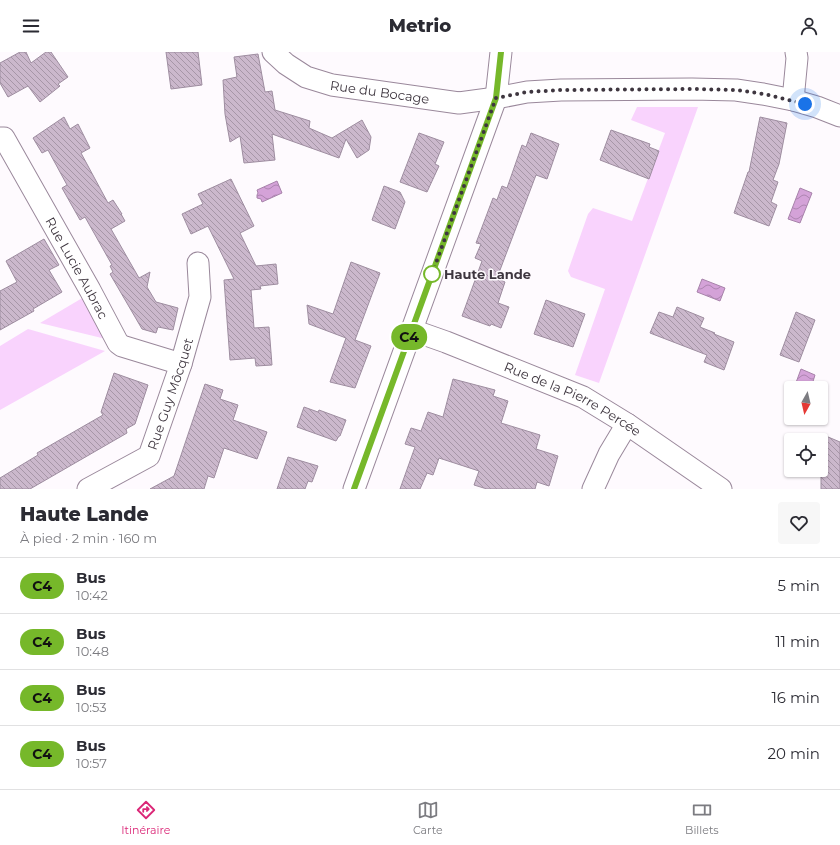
<!DOCTYPE html>
<html lang="fr">
<head>
<meta charset="utf-8">
<style>
	body { margin:0; font-family:Montserrat,sans-serif; background:#f7f7f7; color:#2b2b33; height:100vh; display:flex; flex-direction:column; font-size:15px; white-space:nowrap }
	* { box-sizing:border-box; margin:0 }
	p { font-size:13px; color:#7c7c81 }
	.icon { flex:none; width:22px; height:22px; fill:none; stroke:currentColor; stroke-width:2; stroke-linecap:round; stroke-linejoin:round }
	.map { position:relative; height:437px; overflow:hidden }
	.panel { display:flex; flex-direction:column; background:#fff; flex:1 }
	.panel>* { flex:none }
	.badge { padding:0 8px; border-radius:13px; font-size:14px; line-height:26px }
	.needle { width:26px; rotate:188deg }
	.buttons { position:absolute; left:784px; top:329px; display:grid; gap:8px }
	.buttons a { display:grid; place-items:center; width:44px; height:44px; border-radius:4px; background:#fff; box-shadow:0 1px 3px #0004; font-size:20px }
	.you { position:absolute; width:20px; height:20px; margin:-10px; border:3px solid #fff; border-radius:50%; background:#1a73e8; box-shadow:0 0 0 6px #1a73e833 }
	.map>.badge { position:absolute; translate:-50% -50%; box-shadow:0 0 0 2px #fff }
	.round { display:grid; place-items:center; flex:none; width:42px; height:42px; border-radius:4px; background:#f7f7f7 }
	.head { display:flex; align-items:center; justify-content:space-between; height:68px; padding:0 20px }
	h1 { font-size:19px; font-weight:800; line-height:30px }
	ul { padding:0; list-style:none }
	li { display:flex; align-items:center; gap:12px; height:56px; padding:0 20px; border-top:1px solid #e1e1e2 }
	li div { flex:1 }
	li b { display:block; font-size:15px }
	li em { font-style:normal }
	li .badge { min-width:44px; font-weight:700; text-align:center }
	header { display:flex; justify-content:space-between; align-items:center; height:52px; padding:0 20px; background:#fff; font-size:18px; font-weight:800 }
	.dock { display:flex; justify-content:space-around; align-items:center; height:56px; border-top:1px solid #e1e1e2; background:#fff; font-size:11px; color:#7c7c81 }
	.dock a { display:grid; justify-items:center; gap:2px }
	.dock .selected { color:#db2777 }
	.map>svg:first-child { display:block }
	.green { fill:#f9d3fd }
	.water { fill:url(#water-waves); stroke:#a782aa }
	.building { fill:url(#building-back-hatch); stroke:#9e8da0 }
	.lines { fill:none; stroke-linecap:round; stroke-linejoin:round }
	.minor-casing { stroke:#9a889b; stroke-width:23 }
	.minor { stroke:#fff; stroke-width:21 }
	.line-casing { stroke:#fff; stroke-width:9 }
	.line { stroke:#76b82a; stroke-width:6 }
	.walk { stroke:#3e363f; stroke-width:4; stroke-dasharray:0 7.2 }
	.stop-dot { fill:#fff; stroke:#76b82a; stroke-width:2 }
	.labels { text-anchor:middle; stroke-width:3; stroke-linejoin:round; paint-order:stroke }
	.street-label { font-size:13px; fill:#3e363f; stroke:#fefafe }
	.stop-label { font-size:13px; font-weight:bold; fill:#3e363f; stroke:#fefafe; text-anchor:start }
</style>
</head>
<body>
<header><svg class="icon" aria-label="menu" viewBox="0 0 24 24"><path d="M4 6h16M4 12h16M4 18h16"/></svg>Metrio<svg class="icon" aria-label="person" viewBox="0 0 24 24"><circle cx="12" cy="8" r="4"/><path d="M4 21q1-7 8-7t8 7"/></svg></header>
<div class="map">
<svg width="840" height="437" viewBox="0 0 840 437">
	<defs>
		<pattern id="water-waves" width="16" height="10" patternUnits="userSpaceOnUse"><rect width="16" height="10" fill="#d4a2d8"/><path d="M0 5q4-4 8 0t8 0" fill="none" stroke="#ad85b1"/></pattern>
		<pattern id="building-back-hatch" width="6" height="6" patternUnits="userSpaceOnUse"><rect width="6" height="6" fill="#cbb8cc"/><path d="M-1 5l2 2M0 0l6 6M5-1l2 2" fill="none" stroke="#a696a7"/></pattern>
	</defs>
	<rect width="100%" height="100%" fill="#fefafe"/>
	<path class="green" d="M 637,55 L 698,55 L 599,331 L 575,323 L 605,237 L 571,225 L 568,219 L 588,162 L 593,156 L 632,169 L 665,81 L 631,68 Z
		M 84,245 L 110,288 L 40,271 Z
		M 28,277 L 105,299 L 0,358 L 0,294 Z"/>
	<path class="water" d="M 277,129 L 282,141 L 262,150 L 261,147 L 257,146 L 257,143 L 258,141 L 257,138 Z
		M 800,136 L 812,141 L 800,171 L 788,167 Z
		M 702,227 L 725,236 L 720,249 L 697,240 Z
		M 801,317 L 815,323 L 811,336 L 794,336 Z"/>
	<path class="building" d="M 20,0 L 26,0 L 31,11 L 46,0 L 51,0 L 68,25 L 58,32 L 60,34 L 40,50 L 28,34 L 8,45 L 0,31 L 0,11 Z
		M 166,0 L 198,0 L 202,33 L 171,37 Z
		M 258,2 L 265,40 L 272,39 L 275,58 L 310,69 L 309,76 L 332,86 L 362,68 L 371,85 L 369,98 L 357,106 L 346,87 L 339,106 L 272,82 L 275,108 L 244,111 L 240,84 L 230,90 L 225,62 L 223,28 L 237,25 L 234,5 Z
		M 64,65 L 70,77 L 78,72 L 90,96 L 81,101 L 108,151 L 113,148 L 122,162 L 121,162 L 125,169 L 111,177 L 139,226 L 150,220 L 147,235 L 156,250 L 178,256 L 173,278 L 158,275 L 156,281 L 142,277 L 110,222 L 113,220 L 110,214 L 112,213 L 85,165 L 80,168 L 62,136 L 67,133 L 48,98 L 42,101 L 33,86 Z
		M 760,65 L 787,71 L 779,112 L 773,128 L 778,130 L 771,150 L 777,153 L 769,174 L 734,161 L 748,120 L 749,120 Z
		M 611,78 L 650,92 L 649,95 L 659,99 L 649,127 L 600,108 Z
		M 419,81 L 444,90 L 435,112 L 439,114 L 427,140 L 400,130 Z
		M 531,81 L 559,92 L 547,127 L 536,123 L 497,226 L 505,230 L 498,251 L 509,255 L 501,276 L 491,272 L 490,274 L 462,264 L 482,209 L 475,206 L 481,192 L 476,191 L 493,146 L 497,148 L 502,134 L 507,136 L 522,93 L 526,95 Z
		M 231,127 L 254,174 L 240,181 L 256,214 L 276,212 L 278,232 L 260,234 L 261,237 L 251,238 L 254,276 L 269,275 L 272,313 L 256,314 L 255,306 L 230,308 L 224,228 L 234,227 L 208,174 L 191,182 L 182,162 L 203,152 L 198,142 Z
		M 384,134 L 400,140 L 405,150 L 395,177 L 372,168 Z
		M 44,187 L 59,213 L 49,218 L 62,240 L 33,257 L 34,259 L 0,278 L 0,239 L 17,230 L 6,209 Z
		M 351,210 L 380,221 L 355,288 L 371,294 L 355,336 L 330,330 L 346,286 L 309,272 L 307,253 L 333,262 Z
		M 546,248 L 585,262 L 573,295 L 534,282 Z
		M 677,255 L 704,266 L 700,275 L 715,281 L 714,282 L 734,290 L 724,318 L 704,310 L 707,303 L 650,281 L 659,260 L 673,265 Z
		M 796,260 L 815,268 L 799,310 L 780,303 Z
		M 114,321 L 148,333 L 135,372 L 126,377 L 127,381 L 30,437 L 0,437 L 0,426 L 38,403 L 37,401 L 103,363 L 101,360 Z
		M 453,327 L 495,338 L 493,344 L 508,349 L 501,371 L 540,383 L 536,397 L 558,404 L 549,434 L 537,430 L 535,437 L 487,437 L 474,433 L 479,419 L 439,406 L 433,423 L 427,421 L 420,437 L 400,437 L 415,395 L 405,392 L 411,376 L 421,379 L 428,360 L 443,365 Z
		M 205,332 L 223,338 L 220,347 L 238,353 L 233,368 L 267,380 L 257,407 L 224,396 L 214,426 L 208,424 L 204,437 L 150,437 L 174,424 Z
		M 304,355 L 318,360 L 319,358 L 346,368 L 340,384 L 339,384 L 336,389 L 297,375 Z
		M 821,382 L 840,390 L 840,437 L 821,437 Z
		M 288,405 L 318,414 L 312,430 L 308,429 L 305,437 L 277,437 Z"/>
	<g class="lines">
		<g class="minor-casing">
			<g id="minor">
				<path id="s1" d="M 273,0 L 286,12 L 306,25 L 332,33 L 459,51 L 496,46 L 527,40 L 561,38 L 692,37 L 736,38 L 763,42 L 793,48 L 817,55 L 840,64"/>
				<path d="M 793,48 L 797,6 L 796,0"/>
				<path id="s2" d="M 0,86 L 4,86 L 90,238 L 118,291 L 122,294 L 181,312"/>
				<path id="s3" d="M 412,278 L 446,290 L 583,345 L 627,372 L 721,437"/>
				<path id="s4" d="M 88,437 L 149,404 L 181,312 L 200,245 L 198,211"/>
				<path d="M 354,437 L 496,46 L 501,0"/>
				<path d="M 593,437 L 609,402 L 627,372"/>
			</g>
		</g>
		<use href="#minor" class="minor"/>
	</g>
	<g class="lines">
		<g class="line-casing">
			<path id="line" d="M 354,437 L 496,46 L 501,0"/>
		</g>
		<use href="#line" class="line"/>
		<path class="walk" d="M 432,222 L 496,46 L 527,40 L 561,38 L 692,37 L 736,38 L 764,42 L 805,52"/>
	</g>
	<circle class="stop-dot" cx="432" cy="222" r="8"/>
	<g class="labels">
		<g class="street-label">
			<text dy="5" stroke="none"><textPath href="#s1" startOffset="117">Rue du Bocage</textPath></text>
			<text dy="5" stroke="none"><textPath href="#s2" startOffset="153">Rue Lucie Aubrac</textPath></text>
			<text dy="5" stroke="none"><textPath href="#s4" startOffset="135">Rue Guy Môcquet</textPath></text>
			<text dy="5" stroke="none"><textPath href="#s3" startOffset="175">Rue de la Pierre Percée</textPath></text>
		</g>
		<g class="stop-label">
			<text x="444" y="227">Haute Lande</text>
		</g>
	</g>
</svg>
<div class="buttons">
<a><svg class="needle" viewBox="-14 -14 28 28"><path d="M0-13l5 13h-10z" fill="#e53935"/><path d="M0 13l5-13h-10z" fill="#7c7c81"/></svg></a>
<a><svg class="icon" aria-label="locate" viewBox="0 0 24 24"><circle cx="12" cy="12" r="6"/><path d="M12 2v4M12 18v4M2 12h4M18 12h4"/></svg></a>
</div>
<div class="you" style="left:805px;top:52px"></div>
<b class="badge" style="left:409px;top:285px;background:#76b82a;color:#111">C4</b>
</div>
<section class="panel">
<div class="head"><div><h1>Haute Lande</h1><p>À pied · 2 min · 160 m</p></div><a class="round"><svg class="icon" aria-label="heart" viewBox="0 0 24 24"><path d="M12 20l-8-8c-3-5 5-10 8-4 3-6 11-1 8 4z"/></svg></a></div>
<ul>
<li><span class="badge" style="background:#76b82a;color:#111">C4</span><div><b>Bus</b><p>10:42</p></div><em>5 min</em></li>
<li><span class="badge" style="background:#76b82a;color:#111">C4</span><div><b>Bus</b><p>10:48</p></div><em>11 min</em></li>
<li><span class="badge" style="background:#76b82a;color:#111">C4</span><div><b>Bus</b><p>10:53</p></div><em>16 min</em></li>
<li><span class="badge" style="background:#76b82a;color:#111">C4</span><div><b>Bus</b><p>10:57</p></div><em>20 min</em></li>
</ul>
</section>
<nav class="dock">
<a class="selected"><svg class="icon" aria-label="directions" viewBox="0 0 24 24"><path d="M12 3l9 9-9 9-9-9zM9 14v-3h6M13 9l2 2-2 2"/></svg>Itinéraire</a>
<a><svg class="icon" aria-label="map" viewBox="0 0 24 24"><path d="M3 6l6-2 6 2 6-2v14l-6 2-6-2-6 2zM9 4v14M15 6v14"/></svg>Carte</a>
<a><svg class="icon" aria-label="tickets" viewBox="0 0 24 24"><path d="M3 7h18v10H3zM15 7v10"/></svg>Billets</a>
</nav>
</body>
</html>
